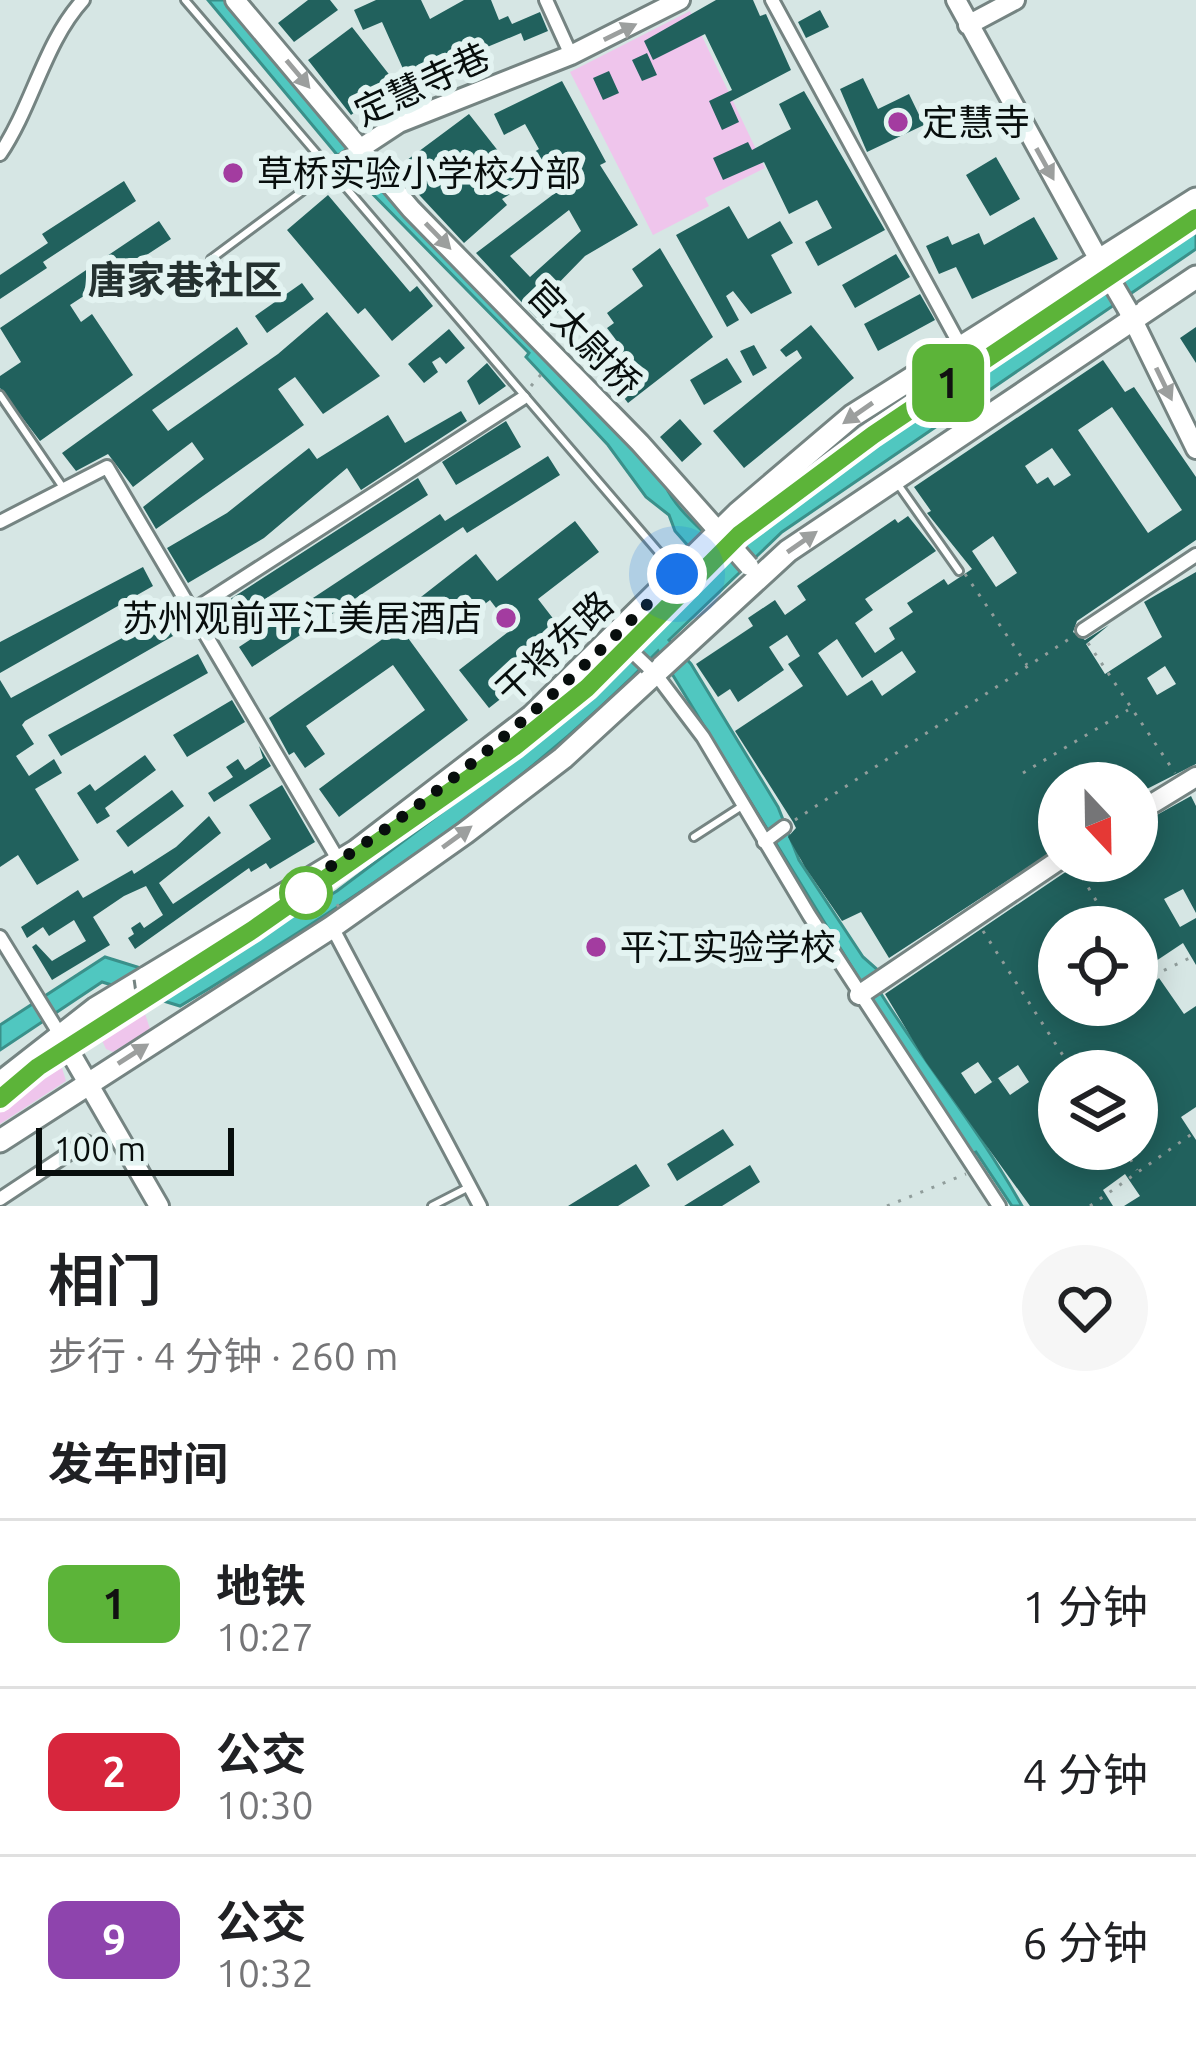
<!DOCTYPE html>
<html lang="zh">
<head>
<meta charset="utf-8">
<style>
	body { margin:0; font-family:Ubuntu,"Noto Sans SC",sans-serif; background:#f6f6f6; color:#202124; height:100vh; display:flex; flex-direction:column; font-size:45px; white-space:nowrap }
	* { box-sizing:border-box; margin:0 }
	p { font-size:39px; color:#757577 }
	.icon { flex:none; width:66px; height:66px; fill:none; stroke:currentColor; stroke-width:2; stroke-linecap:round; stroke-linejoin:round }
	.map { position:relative; height:1206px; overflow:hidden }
	.panel { display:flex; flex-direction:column; background:#fff; flex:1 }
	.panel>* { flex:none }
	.badge { padding:0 24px; border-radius:18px; font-size:42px; line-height:78px }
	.needle { width:78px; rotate:158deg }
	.buttons { position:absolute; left:1038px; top:762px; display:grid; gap:24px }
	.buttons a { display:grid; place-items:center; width:120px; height:120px; border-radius:50%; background:#fff; box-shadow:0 6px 30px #0003; font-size:60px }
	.scale { position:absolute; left:36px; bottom:30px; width:198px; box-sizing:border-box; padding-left:12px; border:6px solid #080e0d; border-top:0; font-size:33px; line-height:42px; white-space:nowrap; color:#080e0d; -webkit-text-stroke:9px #e3f3f1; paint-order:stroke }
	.you { position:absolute; width:60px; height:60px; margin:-30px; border:9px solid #fff; border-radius:50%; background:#1a73e8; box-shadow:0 0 0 18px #1a73e833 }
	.map>.badge { position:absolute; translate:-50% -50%; box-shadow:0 0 0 6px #fff }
	h2 { padding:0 48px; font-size:45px; line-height:108px }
	.round { display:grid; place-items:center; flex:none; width:126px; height:126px; border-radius:63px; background:#f6f6f6 }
	.headline { display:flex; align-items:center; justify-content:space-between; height:204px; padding:0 48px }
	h1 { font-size:57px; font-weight:600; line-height:90px }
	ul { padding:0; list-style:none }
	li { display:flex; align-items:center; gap:36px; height:168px; padding:0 48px; border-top:3px solid #e0e0e0 }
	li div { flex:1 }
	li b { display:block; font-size:45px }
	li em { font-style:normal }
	li .badge { min-width:132px; font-weight:700; text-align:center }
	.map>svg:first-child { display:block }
	.green { fill:#efc5ec }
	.water { fill:#50c7c0; stroke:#3a908a; stroke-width:3 }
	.building { fill:#21615d; fill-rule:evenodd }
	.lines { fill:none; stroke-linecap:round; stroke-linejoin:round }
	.lane-casing { stroke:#758482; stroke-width:12 }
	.street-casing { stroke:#758482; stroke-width:18 }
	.secondary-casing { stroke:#758482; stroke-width:24 }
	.primary-casing { stroke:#758482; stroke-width:27 }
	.path { stroke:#909d9b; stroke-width:3; stroke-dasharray:3 9; stroke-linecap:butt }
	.lane { stroke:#fff; stroke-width:6 }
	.street { stroke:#fff; stroke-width:12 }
	.secondary { stroke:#fff; stroke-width:18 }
	.primary { stroke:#fff; stroke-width:21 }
	.street-bridge-casing { stroke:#758482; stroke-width:18; stroke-linecap:butt }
	.secondary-bridge-casing { stroke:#758482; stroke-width:24; stroke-linecap:butt }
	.primary-bridge-casing { stroke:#758482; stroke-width:27; stroke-linecap:butt }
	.path-bridge { stroke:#909d9b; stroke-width:3; stroke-dasharray:3 9; stroke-linecap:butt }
	.street-bridge { stroke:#fff; stroke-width:12 }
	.secondary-bridge { stroke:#fff; stroke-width:18 }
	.primary-bridge { stroke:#fff; stroke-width:21 }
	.oneway { fill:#9c9f9e }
	.line-casing { stroke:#fff; stroke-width:27 }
	.line { stroke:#5cb439; stroke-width:18 }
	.walk { stroke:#080e0d; stroke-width:12; stroke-dasharray:0 21.6 }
	.poi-dot { fill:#a33ca0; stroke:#e3f3f1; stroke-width:4.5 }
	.stop-dot { fill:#fff; stroke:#5cb439; stroke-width:6 }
	.labels { text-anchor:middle; stroke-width:12; stroke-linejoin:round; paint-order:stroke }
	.street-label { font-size:36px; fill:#080e0d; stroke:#e3f3f1 }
	.poi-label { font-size:36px; fill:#080e0d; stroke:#e3f3f1; text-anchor:start }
	.neighbourhood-label { font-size:39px; font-weight:bold; fill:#243130; stroke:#e3f3f1 }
</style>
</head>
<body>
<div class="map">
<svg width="1196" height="1206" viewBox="0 0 1196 1206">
	<rect width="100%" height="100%" fill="#d6e6e4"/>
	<path class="green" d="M 690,11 L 765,168 L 705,198 L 709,206 L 653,235 L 570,72 Z
		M 134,999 L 141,1001 L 150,1029 L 113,1052 L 106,1049 L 94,1023 Z
		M 51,1055 L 58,1055 L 66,1081 L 0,1124 L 0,1097 Z"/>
	<path class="water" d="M 208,0 L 231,0 L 665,485 C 677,512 704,530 724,553 L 986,361 L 1196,226 L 1196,249 L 782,532 L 669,640 L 691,664 L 778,807 L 799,860 L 863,957 L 879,971 L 873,981 C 920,1058 978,1127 1022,1206 L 1012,1206 L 976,1152 L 971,1154 L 951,1129 L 658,651 C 529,785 367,891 210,988 L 180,1006 L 102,982 L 0,1050 L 0,1025 L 105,957 L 163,975 L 171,988 L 303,904 L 307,909 L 337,891 L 545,735 L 713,574 L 675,531 L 669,515 L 646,497 L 608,445 L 526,357 L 529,353 L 354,175 Z"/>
	<path class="building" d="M 308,0 L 330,0 L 338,10 L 294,42 L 278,23 Z
		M 376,0 L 421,0 L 430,19 L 464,0 L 491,0 L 499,20 L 508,16 L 512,24 L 540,12 L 548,31 L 524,41 L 521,33 L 408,80 L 382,22 L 363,30 L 354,10 Z
		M 716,0 L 753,0 L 760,16 L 766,14 L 791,70 L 730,102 L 739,122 L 722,130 L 709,101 L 732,90 L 705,34 L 653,60 L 644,41 Z
		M 820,10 L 829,27 L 806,38 L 798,22 Z
		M 352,27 L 395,82 L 351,115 L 308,60 Z
		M 647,53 L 657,75 L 642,81 L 632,60 Z
		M 609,71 L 619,93 L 603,100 L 593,78 Z
		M 863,78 L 878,109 L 909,94 L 924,125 L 867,152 L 840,89 Z
		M 562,81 L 606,162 L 600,165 L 638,225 L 585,256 L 546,296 L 559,311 L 543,325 L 476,253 L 559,190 L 549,171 L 528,183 L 518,162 L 539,149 L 525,124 L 504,135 L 494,114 ZM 569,210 L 581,231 L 530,277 L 510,256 Z
		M 804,91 L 885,230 L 818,266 L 805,242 L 832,228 L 817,200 L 789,214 L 764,162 L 723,180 L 713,158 L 748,142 L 752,150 L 791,129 L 779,104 Z
		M 469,114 L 525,185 L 502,199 L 507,205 L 464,243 L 395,169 Z
		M 996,157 L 1020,199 L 990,216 L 966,175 Z
		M 124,181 L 136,201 L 43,262 L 47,268 L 0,299 L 0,275 L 48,243 L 42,234 Z
		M 328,195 L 410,292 L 417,286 L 433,306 L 392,341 L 365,308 L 358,314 L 287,230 Z
		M 729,206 L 748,239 L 780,221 L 793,243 L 771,255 L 792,293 L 751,314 L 733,291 L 726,296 L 739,320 L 727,327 L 676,235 Z
		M 1034,217 L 1058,259 L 972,299 L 956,267 L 939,274 L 926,246 L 948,236 L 952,245 L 979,233 L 984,245 Z
		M 159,221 L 171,239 L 70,305 L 81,322 L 92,314 L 133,375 L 40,441 L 0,388 L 0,376 L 21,362 L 0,328 Z
		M 660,248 L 713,337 L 628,403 L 599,365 L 622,348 L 607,328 L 614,323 L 607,313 L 643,286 L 632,269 Z
		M 896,254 L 910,277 L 855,308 L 842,285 Z
		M 302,283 L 314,299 L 267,333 L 255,316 Z
		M 920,294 L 935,320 L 878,351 L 864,324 Z
		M 327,312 L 380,376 L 323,414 L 295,377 L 278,389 L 304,425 L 156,529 L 143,507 L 204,459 L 192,442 L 133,487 L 108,454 L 76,471 L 62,453 L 237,327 L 248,344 L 152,410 L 168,431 L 278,354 Z
		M 811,325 L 854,378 L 744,468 L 713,431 L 802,358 L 797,350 L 786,357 L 780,350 Z
		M 1196,327 L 1196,363 L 1180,338 Z
		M 449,329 L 465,348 L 446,364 L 440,357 L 432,362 L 438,372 L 424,383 L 408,364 Z
		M 754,345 L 767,368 L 753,376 L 740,351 Z
		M 727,358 L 742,382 L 704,405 L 690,380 Z
		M 1103,360 L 1125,392 L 1134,387 L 1196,477 L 1196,540 L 1077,621 L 1073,632 L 1085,640 L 1109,625 L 1086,644 L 1105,674 L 1162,637 L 1144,602 L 1196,572 L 1196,764 L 1137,794 L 1137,783 L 1095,783 L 1092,777 L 1059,783 L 1059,847 L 889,958 L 861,912 L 842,921 L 805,867 L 788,837 L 796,828 L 793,822 L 735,731 L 803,686 L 788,664 L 800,656 L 787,635 L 769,647 L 784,670 L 738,702 L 730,689 L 718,697 L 696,664 L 753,626 L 748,618 L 775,600 L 785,615 L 806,600 L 797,586 L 895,519 L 898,523 L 908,516 L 936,551 L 865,599 L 873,610 L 855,623 L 875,653 L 895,639 L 889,628 L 913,612 L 907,603 L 944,579 L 948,585 L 972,569 L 927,513 L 931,511 L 914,487 ZM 1112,407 L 1182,510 L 1148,533 L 1078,430 ZM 1052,448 L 1071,475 L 1054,486 L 1048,477 L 1037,484 L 1025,466 ZM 993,536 L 1017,573 L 996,587 L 972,551 ZM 837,639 L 862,678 L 902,651 L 916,672 L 882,696 L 872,680 L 847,696 L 818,653 ZM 1165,666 L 1176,684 L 1157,695 L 1147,678 Z
		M 487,363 L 506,386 L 479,405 L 467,381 Z
		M 461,411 L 467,421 L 361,490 L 347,468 L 264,538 L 188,583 L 167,548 L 227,513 L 309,448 L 317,459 L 388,415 L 405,443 Z
		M 680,419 L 702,444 L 682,462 L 660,437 Z
		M 506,421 L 521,447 L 456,485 L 442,462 Z
		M 548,456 L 560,475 L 467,533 L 463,527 L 252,667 L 239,647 L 440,514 L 445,521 Z
		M 418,478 L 428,495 L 218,629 L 207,614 Z
		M 575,521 L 599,552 L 538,599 L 572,643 L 489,708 L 459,670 L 512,629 L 490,600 L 439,639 L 412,604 L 476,554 L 497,581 Z
		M 143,567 L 153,586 L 0,673 L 0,642 Z
		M 176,609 L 187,628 L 25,721 L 22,725 L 34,744 L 16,756 L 29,776 L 54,759 L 62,773 L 35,789 L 79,860 L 37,885 L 18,855 L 0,867 L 0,680 L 11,698 Z
		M 400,627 L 468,720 L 339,817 L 319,789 L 425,710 L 393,665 L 306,726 L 325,754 L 305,768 L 294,752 L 289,755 L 269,718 Z
		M 198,654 L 208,673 L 61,756 L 48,735 Z
		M 232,700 L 245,722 L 187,757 L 173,735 Z
		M 259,746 L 271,766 L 214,802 L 208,793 L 233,777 L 226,767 L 238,759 L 245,770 L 263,758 Z
		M 145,755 L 156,770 L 105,808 L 110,816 L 97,824 L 77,793 L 90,784 L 95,791 Z
		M 282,785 L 315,842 L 270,869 L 266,863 L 251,872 L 249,868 L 135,949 L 128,938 L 134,934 L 131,928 L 140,922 L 144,928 L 163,915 L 146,886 L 124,896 L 93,917 L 110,945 L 52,980 L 32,947 L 36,944 L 52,961 L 86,941 L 74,920 L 49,936 L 43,927 L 27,938 L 21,927 L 78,890 L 83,898 L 132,870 L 134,874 L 176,847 L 209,816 L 221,833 L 159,883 L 173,904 L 271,839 L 249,805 Z
		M 172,790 L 184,806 L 128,847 L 116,831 Z
		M 1191,796 L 1196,806 L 1196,913 L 1183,889 L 1164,899 L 1180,927 L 1196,918 L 1196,965 L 1183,943 L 1144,969 L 1137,959 L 1137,927 L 1088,927 L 1078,912 L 1055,928 L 1059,1005 L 1137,1005 L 1137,998 L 1159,978 L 1184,1014 L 1196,1006 L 1196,1107 L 1181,1117 L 1196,1140 L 1196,1206 L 1124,1206 L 1140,1196 L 1125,1174 L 1103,1190 L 1113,1206 L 1030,1206 L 926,1062 L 885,994 L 1067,871 L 1072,861 L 1137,861 L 1137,826 ZM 978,1062 L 992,1082 L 1018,1065 L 1029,1082 L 1010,1095 L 998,1078 L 975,1094 L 961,1073 ZM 1059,1071 L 1137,1071 L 1137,1149 L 1059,1149 Z
		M 723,1129 L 734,1145 L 677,1181 L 667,1164 Z
		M 636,1164 L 650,1186 L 618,1206 L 568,1206 Z
		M 750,1165 L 760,1182 L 722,1206 L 684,1206 Z"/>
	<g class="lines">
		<g class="lane-casing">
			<path id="lane" d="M 185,0 L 675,571
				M 211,259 L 328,172
				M 0,395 L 64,489
				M 897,483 L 959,571
				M 694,837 L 742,806
				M 432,1206 L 469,1187"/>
		</g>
		<g class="street-casing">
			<path id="street" d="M 546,0 L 571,55
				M 772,0 L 961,347
				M 0,154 C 33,105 44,43 83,0
				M 330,170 L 361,148
				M 0,522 L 107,467 L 339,861
				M 192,611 L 523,398
				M 1083,630 L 1196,555
				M 654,672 L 703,737 L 809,915 L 999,1206
				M 764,842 L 784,827
				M 332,927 L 480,1206
				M 0,937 L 59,1033
				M 0,1199 L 86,1142"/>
		</g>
		<g class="secondary-casing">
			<path id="secondary" d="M 235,0 L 411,209 L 640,443 L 727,541
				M 956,0 L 1104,269
				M 968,25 L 1015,0
				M 361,148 L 399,123 L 571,55 L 680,0
				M 1128,310 L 1196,449
				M 1137,813 L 1196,777
				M 859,995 L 1059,860
				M 59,1033 L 159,1206"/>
		</g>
		<g class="primary-casing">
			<path id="primary" d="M 0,1083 L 96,1008 L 356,851 L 532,716 L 738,513 L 852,416 L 1196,199
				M 0,1141 L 332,927 L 465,833 L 563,758 L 788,551 L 1196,277"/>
		</g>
		<path class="path" d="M 531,386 L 544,371
			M 965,574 L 1027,665
			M 1088,643 L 1175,773
			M 1023,773 L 1128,710
			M 795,820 L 1072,637
			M 1076,867 L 1112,927
			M 983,931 L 1073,1071
			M 1137,968 L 1144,980 L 1196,955
			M 1124,1149 L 1137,1170
			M 887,1206 L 966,1174
			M 1090,1206 L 1196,1131"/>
		<use href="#lane" class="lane"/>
		<use href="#street" class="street"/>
		<use href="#secondary" class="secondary"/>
		<use href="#primary" class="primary"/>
		<g class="street-bridge-casing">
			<path id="street-bridge" d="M 624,644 L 648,667"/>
		</g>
		<g class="secondary-bridge-casing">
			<path id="secondary-bridge" d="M 1104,269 L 1128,310
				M 727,541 L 749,566"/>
		</g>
		<g class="primary-bridge-casing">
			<path id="primary-bridge" d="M 146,978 L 149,999"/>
		</g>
		<path class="path-bridge" d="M 324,884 L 340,909"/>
		<use href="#street-bridge" class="street-bridge"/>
		<use href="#secondary-bridge" class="secondary-bridge"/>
		<use href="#primary-bridge" class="primary-bridge"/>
	</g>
	<defs><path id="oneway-solid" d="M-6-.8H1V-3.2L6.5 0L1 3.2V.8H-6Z" transform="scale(3)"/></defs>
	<g class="oneway">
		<use href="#oneway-solid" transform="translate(620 32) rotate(-26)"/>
		<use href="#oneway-solid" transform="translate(298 74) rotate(50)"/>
		<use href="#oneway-solid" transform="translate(1045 164) rotate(61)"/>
		<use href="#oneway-solid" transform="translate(438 236) rotate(46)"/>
		<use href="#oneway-solid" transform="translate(1164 384) rotate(64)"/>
		<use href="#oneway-solid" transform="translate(858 413) rotate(145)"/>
		<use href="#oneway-solid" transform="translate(802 542) rotate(-35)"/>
		<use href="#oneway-solid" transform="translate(457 837) rotate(-36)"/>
		<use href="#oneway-solid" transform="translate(133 1054) rotate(-33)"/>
	</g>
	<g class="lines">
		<g class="line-casing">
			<path id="line" d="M 0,1099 L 38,1067 L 254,929 L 514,747 L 587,688 L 739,535 L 873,435 L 1196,218"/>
		</g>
		<use href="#line" class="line"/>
		<path class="walk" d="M 306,893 L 290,892 C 434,804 560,695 677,574"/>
	</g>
	<g class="poi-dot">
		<circle cx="898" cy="122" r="12"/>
		<circle cx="233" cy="173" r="12"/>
		<circle cx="506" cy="618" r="12"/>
		<circle cx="596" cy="947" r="12"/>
	</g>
	<circle class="stop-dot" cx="306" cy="893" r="24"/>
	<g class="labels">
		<g class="street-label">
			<text transform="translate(422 84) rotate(-25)" y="13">定慧寺巷</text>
			<text transform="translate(584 338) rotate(46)" y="13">官太尉桥</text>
			<text transform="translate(554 647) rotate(-43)" y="13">干将东路</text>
		</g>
		<g class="poi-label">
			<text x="922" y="135">定慧寺</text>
			<text x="257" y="186">草桥实验小学校分部</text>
			<text x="482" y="631" text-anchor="end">苏州观前平江美居酒店</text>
			<text x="620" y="960">平江实验学校</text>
		</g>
		<g class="neighbourhood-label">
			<text x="185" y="294">唐家巷社区</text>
		</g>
	</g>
</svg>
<div class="buttons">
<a><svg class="needle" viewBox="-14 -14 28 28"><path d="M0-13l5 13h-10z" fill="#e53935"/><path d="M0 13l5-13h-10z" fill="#757577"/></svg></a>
<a><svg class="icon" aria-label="locate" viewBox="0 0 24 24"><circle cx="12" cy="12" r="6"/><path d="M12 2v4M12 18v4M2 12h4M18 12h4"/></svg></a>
<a><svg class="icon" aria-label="layers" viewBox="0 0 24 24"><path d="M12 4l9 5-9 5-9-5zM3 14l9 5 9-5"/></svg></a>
</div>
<div class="scale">100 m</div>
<div class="you" style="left:677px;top:574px"></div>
<b class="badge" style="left:948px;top:383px;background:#5cb439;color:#111">1</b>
</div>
<section class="panel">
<div class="headline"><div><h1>相门</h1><p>步行 · 4 分钟 · 260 m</p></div><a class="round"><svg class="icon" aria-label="heart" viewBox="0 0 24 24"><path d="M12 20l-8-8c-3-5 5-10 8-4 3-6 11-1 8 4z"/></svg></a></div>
<h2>发车时间</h2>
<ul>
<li><span class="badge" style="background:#5cb439;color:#111">1</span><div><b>地铁</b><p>10:27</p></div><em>1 分钟</em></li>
<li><span class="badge" style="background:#d7263d;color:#fff">2</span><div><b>公交</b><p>10:30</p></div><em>4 分钟</em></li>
<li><span class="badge" style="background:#8e44ad;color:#fff">9</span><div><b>公交</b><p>10:32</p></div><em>6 分钟</em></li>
</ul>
</section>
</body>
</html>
